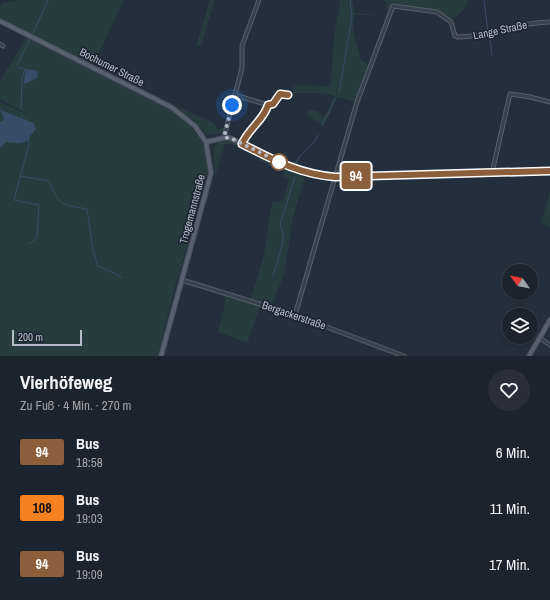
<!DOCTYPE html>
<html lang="de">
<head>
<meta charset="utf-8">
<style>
	body { margin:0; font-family:"Archivo Narrow",sans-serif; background:#282f3a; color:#f1f3f6; height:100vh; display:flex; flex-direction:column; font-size:15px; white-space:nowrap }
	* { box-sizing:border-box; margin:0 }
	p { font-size:13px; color:#a0a4aa }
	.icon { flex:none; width:22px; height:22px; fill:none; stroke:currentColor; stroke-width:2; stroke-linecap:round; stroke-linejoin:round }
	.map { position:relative; height:356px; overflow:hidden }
	.sheet { display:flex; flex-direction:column; background:#1b232e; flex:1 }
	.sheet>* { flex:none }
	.badge { padding:0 8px; border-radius:3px; font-size:14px; line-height:26px }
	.needle { width:26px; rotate:303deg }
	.tools { position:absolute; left:502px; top:264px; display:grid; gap:8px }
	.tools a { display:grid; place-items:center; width:36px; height:36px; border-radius:50%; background:#1b232e; box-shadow:0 2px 6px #0003,0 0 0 1px #39404a; font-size:20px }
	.scale { position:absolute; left:12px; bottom:10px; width:70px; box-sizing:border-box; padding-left:4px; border:2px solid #b4bcc9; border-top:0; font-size:11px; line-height:14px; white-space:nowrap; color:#b4bcc9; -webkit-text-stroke:3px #1d2633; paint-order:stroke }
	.you { position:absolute; width:20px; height:20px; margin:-10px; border:3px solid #fff; border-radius:50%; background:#1a73e8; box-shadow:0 0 0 6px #1a73e833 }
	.map>.badge { position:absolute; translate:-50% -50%; box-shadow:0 0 0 2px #fff }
	.round { display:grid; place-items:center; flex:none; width:42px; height:42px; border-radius:21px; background:#282f3a }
	.head { display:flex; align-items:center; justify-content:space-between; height:68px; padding:0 20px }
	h1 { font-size:19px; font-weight:700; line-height:30px }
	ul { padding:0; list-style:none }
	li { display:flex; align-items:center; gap:12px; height:56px; padding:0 20px }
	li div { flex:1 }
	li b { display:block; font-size:15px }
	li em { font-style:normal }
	li .badge { min-width:44px; font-weight:700; text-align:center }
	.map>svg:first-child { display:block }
	.green { fill:#263c3f }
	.water { fill:#394c67 }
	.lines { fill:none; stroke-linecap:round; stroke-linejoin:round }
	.stream { stroke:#394c67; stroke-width:1 }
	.minor-casing { stroke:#565f6c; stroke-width:5 }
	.major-casing { stroke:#414a57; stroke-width:6 }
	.minor { stroke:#38414e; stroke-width:3 }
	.major { stroke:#56606e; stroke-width:4 }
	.line-casing { stroke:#fff; stroke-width:9 }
	.line { stroke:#8b5e3c; stroke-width:6 }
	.walk { stroke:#b4bcc9; stroke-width:4; stroke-dasharray:0 7.2 }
	.stop-dot { fill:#fff; stroke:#8b5e3c; stroke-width:2 }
	.labels { text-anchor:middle; stroke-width:3.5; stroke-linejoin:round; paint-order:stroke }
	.street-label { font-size:11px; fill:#b4bcc9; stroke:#1d2633 }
</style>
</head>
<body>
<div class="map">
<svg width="550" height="356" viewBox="0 0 550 356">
	<rect width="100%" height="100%" fill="#242f3e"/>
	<path class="green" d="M 19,0 L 124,0 L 93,65 L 89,69 L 174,112 L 191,127 L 202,142 L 206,153 L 208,162 L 206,184 L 176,282 L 158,356 L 0,356 L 0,102 L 33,117 L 0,99 L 0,81 L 26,38 L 26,32 L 0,19 L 0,8 L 3,3 Z
		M 210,0 L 215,0 L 201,46 L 196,46 Z
		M 340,0 L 352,0 L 355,13 L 379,15 L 354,15 L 353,30 L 361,60 L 371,66 L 357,102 L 337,97 L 330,109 L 332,111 L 323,126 L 307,115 L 309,109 L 318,111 L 323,118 L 335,96 L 324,93 L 292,93 L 293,85 L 330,86 L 335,31 Z
		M 383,0 L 468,0 C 467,10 459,14 451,20 L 437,11 L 393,4 L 389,19 L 387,17 L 387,3 Z
		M 171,104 L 212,122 L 219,129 L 225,128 L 223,133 L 207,135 L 193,120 L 170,106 Z
		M 228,140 L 242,145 L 268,159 L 271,155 L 292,164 L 300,154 L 293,170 L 308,170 L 333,174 L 332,179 L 300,176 L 304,179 L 293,218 L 284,274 L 271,307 L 250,301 L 264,255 L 272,202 L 283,201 L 289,180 L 282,176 L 285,171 L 271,164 L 258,161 L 259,158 L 233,144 L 225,144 L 215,176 L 213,147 L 219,142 Z
		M 510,169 L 550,169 L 550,174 L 342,178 L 344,173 L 474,170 L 485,172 Z
		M 550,191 L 550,227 L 541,223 Z
		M 186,281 L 226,292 L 260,306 L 247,343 L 218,332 L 226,299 C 216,288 200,288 186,286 Z"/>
	<path class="water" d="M 26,69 L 38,71 L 37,78 L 27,83 L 22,84 L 24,82 Z
		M 0,108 L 3,111 L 34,123 L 36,129 L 30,136 L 29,141 L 19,143 L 6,142 L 0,148 L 0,122 L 4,120 Z"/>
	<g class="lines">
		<path class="stream" d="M 484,0 L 488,32
			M 35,29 L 48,0
			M 33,33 L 34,30
			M 490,37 L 492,55
			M 17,65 L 30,39
			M 17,67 L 25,69 L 22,78 L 21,109
			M 339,93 L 352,17 L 350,0
			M 22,115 L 22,118
			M 322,125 L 336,98
			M 28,141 L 29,144 L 14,200 L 39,205 L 37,238 L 29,244
			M 295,166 C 299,152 313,148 318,135
			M 20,176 L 49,181 C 60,206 60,204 87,209 L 93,250 L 98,266 L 116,274 L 122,278
			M 273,277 L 283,242 L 283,234 L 280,224 L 295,177"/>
		<g class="minor-casing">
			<path id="minor" d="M 0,44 L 3,46
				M 235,95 L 268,105
				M 224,137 L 242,68 L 242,46 L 259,0
				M 242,143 C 248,129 264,120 268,105 L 273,104 L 280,94 L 288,95
				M 492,173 L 510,94 L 530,97 L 550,102
				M 182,280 L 295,315 L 404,356
				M 295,315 L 357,102 L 393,6 L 437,12 L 451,22 L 455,36 L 457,37 C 489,37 518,22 550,22
				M 540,338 L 550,345"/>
		</g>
		<g class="major-casing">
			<path id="major" d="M 0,21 L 171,107 L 195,126 L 206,142 L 211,173 L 161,356
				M 206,142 L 228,137 L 296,170 L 316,175 L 335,177 L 550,171
				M 529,356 L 550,320"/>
		</g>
		<use href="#minor" class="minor"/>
		<use href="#major" class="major"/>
	</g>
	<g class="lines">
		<g class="line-casing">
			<path id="line" d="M 288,95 L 280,94 L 273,104 L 268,105 C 264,120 248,129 242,144 C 274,160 299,174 335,177 L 550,171"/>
		</g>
		<use href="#line" class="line"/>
		<path class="walk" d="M 232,105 L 224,137 L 233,139 L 279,162"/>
	</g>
	<circle class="stop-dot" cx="279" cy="162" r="8"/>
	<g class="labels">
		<g class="street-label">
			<text transform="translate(500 30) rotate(-12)" y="4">Lange Straße</text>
			<text transform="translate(112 67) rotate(27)" y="4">Bochumer Straße</text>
			<text transform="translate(192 209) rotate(-75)" y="4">Trogemannstraße</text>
			<text transform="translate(294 315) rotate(19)" y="4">Bergackerstraße</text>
		</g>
	</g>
</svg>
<div class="tools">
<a><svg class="needle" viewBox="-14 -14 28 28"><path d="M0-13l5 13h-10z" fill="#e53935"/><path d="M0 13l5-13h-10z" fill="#a0a4aa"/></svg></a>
<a><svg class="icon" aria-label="layers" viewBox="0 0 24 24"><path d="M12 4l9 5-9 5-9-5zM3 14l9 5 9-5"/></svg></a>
</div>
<div class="scale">200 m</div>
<div class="you" style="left:232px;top:105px"></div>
<b class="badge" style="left:356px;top:176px;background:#8b5e3c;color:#fff">94</b>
</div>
<section class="sheet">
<div class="head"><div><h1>Vierhöfeweg</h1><p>Zu Fuß · 4 Min. · 270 m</p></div><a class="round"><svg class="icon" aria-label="heart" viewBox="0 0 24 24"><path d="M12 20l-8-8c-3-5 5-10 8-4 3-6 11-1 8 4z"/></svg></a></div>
<ul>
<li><span class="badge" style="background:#8b5e3c;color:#fff">94</span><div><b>Bus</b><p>18:58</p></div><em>6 Min.</em></li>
<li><span class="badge" style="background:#f58220;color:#111">108</span><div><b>Bus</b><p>19:03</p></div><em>11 Min.</em></li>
<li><span class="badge" style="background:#8b5e3c;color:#fff">94</span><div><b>Bus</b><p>19:09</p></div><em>17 Min.</em></li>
</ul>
</section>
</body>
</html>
